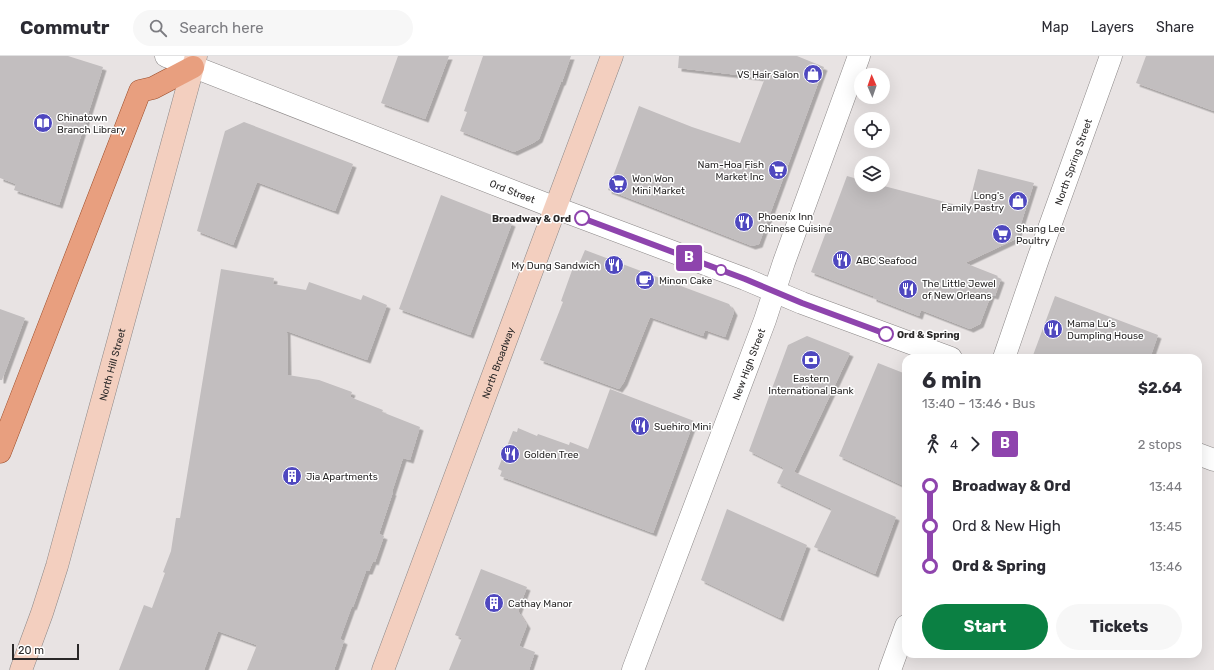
<!DOCTYPE html>
<html lang="en">
<head>
<meta charset="utf-8">
<style>
	body { margin:0; font-family:Rubik,sans-serif; background:#f7f7f7; color:#2b2b33; height:100vh; display:flex; flex-direction:column; font-size:15px; white-space:nowrap }
	* { box-sizing:border-box; margin:0 }
	p { font-size:13px; color:#7c7c81 }
	.icon { flex:none; width:22px; height:22px; fill:none; stroke:currentColor; stroke-width:2; stroke-linecap:round; stroke-linejoin:round }
	.map { position:relative; flex:1; overflow:hidden }
	.sheet { position:absolute; left:902px; top:298px; width:300px; height:304px; display:flex; flex-direction:column; background:#fff; border-radius:12px; box-shadow:0 4px 16px #0002 }
	.sheet>* { flex:none }
	.badge { padding:0 8px; border-radius:3px; font-size:14px; line-height:26px }
	.needle { width:26px; rotate:358deg }
	.tools { position:absolute; left:854px; top:12px; display:grid; gap:8px }
	.tools a { display:grid; place-items:center; width:36px; height:36px; border-radius:50%; background:#fff; box-shadow:0 4px 16px #0002; font-size:20px }
	.scale { position:absolute; left:12px; bottom:10px; width:67px; box-sizing:border-box; padding-left:4px; border:2px solid #2a2828; border-top:0; font-size:11px; line-height:14px; white-space:nowrap; color:#2a2828; -webkit-text-stroke:3px #fff; paint-order:stroke }
	.map>.badge { position:absolute; translate:-50% -50%; box-shadow:0 0 0 2px #fff }
	.legs { display:flex; align-items:center; gap:6px; height:44px; padding:0 20px; font-size:13px }
	.legs p { margin-inline-start:auto }
	.headline { display:flex; align-items:center; justify-content:space-between; height:68px; padding:0 20px }
	h1 { font-size:22px; font-weight:700; line-height:30px }
	.cta { display:flex; gap:8px; margin-top:auto; padding:8px 20px }
	.cta a { flex:1; height:46px; border-radius:24px; background:#0b8043; color:#fff; font-size:16px; font-weight:700; line-height:46px; text-align:center }
	.cta a+a { background:#f7f7f7; color:#2b2b33 }
	ul { padding:0 20px; list-style:none }
	li { display:flex; align-items:center; gap:14px; height:40px; font-size:15px }
	li i { display:grid; place-items:center; width:6px; height:100%; margin:0 5px; background:currentColor }
	li i::after { content:''; width:10px; height:10px; margin:-5px; border:3px solid; border-radius:50%; background:#fff }
	li p { margin-inline-start:auto }
	li:first-child i { background:linear-gradient(#0000 50%,currentColor 0) }
	li:last-child i { background:linear-gradient(currentColor 50%,#0000 0) }
	header { display:flex; align-items:center; gap:24px; box-sizing:border-box; height:56px; padding:0 20px; background:#fff; border-bottom:1px solid #e1e1e2 }
	header strong { font-size:19px }
	nav { display:flex; gap:22px; margin-inline-start:auto; font-size:14px }
	.search { width:280px; height:36px; background:#f7f7f7; display:flex; align-items:center; gap:10px; box-sizing:border-box; padding:0 14px; border-radius:22px; color:#7c7c81; font-size:15px }
	.map>svg:first-child { display:block }
	.building { fill:#c2bebf; filter:url(#shadow) }
	.lines { fill:none; stroke-linecap:round; stroke-linejoin:round }
	.minor-casing { stroke:#8b8787; stroke-width:23 }
	.tertiary-casing { stroke:#8b8787; stroke-width:23 }
	.secondary-casing { stroke:#8b8787; stroke-width:23 }
	.primary-casing { stroke:#9b4c29; stroke-width:23 }
	.minor { stroke:#fff; stroke-width:22 }
	.tertiary { stroke:#fff; stroke-width:22 }
	.secondary { stroke:#f3cfbf; stroke-width:22 }
	.primary { stroke:#e89f7f; stroke-width:22 }
	.line-1-casing { stroke:#fff; stroke-width:9 }
	.line-1 { stroke:#8e44ad; stroke-width:6 }
	.stop-1-dot { fill:#fff; stroke:#8e44ad; stroke-width:2 }
	.labels { text-anchor:middle; stroke-width:3; stroke-linejoin:round; paint-order:stroke }
	.poi-label { font-size:10px; fill:#2a2828; stroke:#fff; text-anchor:start }
	.street-label { font-size:10px; fill:#2a2828; stroke:#fff }
	.stop-label { font-size:10px; font-weight:bold; fill:#2a2828; stroke:#fff; text-anchor:end }
</style>
</head>
<body>
<header>
<strong>Commutr</strong>
<div class="search"><svg class="icon" aria-label="search" viewBox="0 0 24 24"><circle cx="10" cy="10" r="6"/><path d="M15 15l6 6"/></svg>Search here</div>
<nav><a>Map</a><a>Layers</a><a>Share</a></nav>
</header>
<div class="map">
<svg width="1214" height="614" viewBox="0 0 1214 614">
	<defs>
		<filter id="shadow"><feDropShadow dx="3.5" dy="3.5" stdDeviation="0" flood-color="#0004"/></filter>
	</defs>
	<rect width="100%" height="100%" fill="#e8e3e3"/>
	<path class="building" d="M 0,0 L 68,0 L 103,11 L 59,149 L 14,134 L 16,128 L 0,122 Z
		M 398,0 L 449,0 L 425,63 L 381,47 Z
		M 483,0 L 571,0 L 562,26 L 561,26 L 539,83 L 533,87 L 514,96 L 460,75 L 467,56 L 464,55 Z
		M 679,0 L 797,0 L 824,11 L 759,188 L 752,190 L 608,134 L 639,50 L 692,71 L 740,87 L 765,22 L 678,12 Z
		M 1146,0 L 1214,0 L 1214,55 L 1136,27 Z
		M 244,66 L 353,108 L 335,155 L 257,126 L 233,189 L 197,175 L 225,75 Z
		M 978,113 L 1034,127 L 1016,183 L 965,207 L 998,220 L 997,221 L 1001,223 L 995,240 L 991,239 L 980,268 L 970,273 L 921,254 L 919,260 L 873,242 L 873,240 L 811,216 L 847,120 L 861,124 L 861,129 L 880,129 L 968,152 Z
		M 441,139 L 512,167 L 470,279 L 399,253 Z
		M 585,194 L 729,248 L 734,256 L 725,281 L 705,274 L 703,280 L 650,261 L 624,326 L 619,333 L 540,304 L 563,246 L 561,245 L 575,206 L 579,208 Z
		M 221,213 L 274,222 L 273,228 L 306,234 L 309,226 L 361,244 L 363,239 L 387,249 L 367,304 L 287,275 L 288,319 L 319,324 L 352,336 L 350,341 L 383,354 L 382,356 L 420,371 L 410,404 L 403,402 L 392,436 L 393,436 L 379,478 L 384,480 L 375,506 L 373,505 L 369,515 L 366,515 L 353,551 L 352,550 L 340,583 L 344,585 L 334,614 L 247,614 L 257,589 L 218,575 L 204,614 L 119,614 L 144,549 L 152,552 L 165,517 L 163,516 L 171,495 L 176,462 L 180,462 Z
		M 1055,240 L 1158,279 L 1150,302 L 1032,302 Z
		M 0,253 L 25,262 L 2,324 L 0,324 Z
		M 807,280 L 850,297 L 794,416 L 896,461 L 875,518 L 814,491 L 832,453 L 777,427 L 784,412 L 749,395 L 788,289 Z
		M 878,307 L 906,318 L 906,431 L 839,400 Z
		M 610,333 L 694,365 L 653,477 L 500,420 L 502,415 L 498,413 L 513,375 L 517,376 L 518,372 L 537,380 L 538,378 L 569,389 L 570,386 L 588,393 Z
		M 727,453 L 807,489 L 780,562 L 701,524 Z
		M 481,513 L 527,531 L 518,555 L 527,569 L 519,590 L 535,596 L 529,614 L 449,614 L 462,582 L 455,579 Z"/>
	<g class="lines">
		<g class="minor-casing">
			<g id="minor">
				<path id="s1" d="M 166,0 L 556,152 L 745,223 L 802,247 L 951,302"/>
				<path d="M 1198,398 L 1214,404"/>
			</g>
		</g>
		<g class="tertiary-casing">
			<g id="tertiary">
				<path id="s2" d="M 1004,302 L 1038,203 L 1111,0"/>
				<path id="s3" d="M 633,614 L 765,264 L 784,206 L 859,0"/>
				<path d="M 890,614 L 906,570"/>
			</g>
		</g>
		<g class="secondary-casing">
			<g id="secondary">
				<path id="s4" d="M 21,614 L 42,557 L 57,510 L 196,0"/>
				<path id="s5" d="M 383,614 L 612,0"/>
			</g>
		</g>
		<g class="primary-casing">
			<path id="primary" d="M 0,396 L 140,35 L 153,32 L 193,11"/>
		</g>
		<use href="#minor" class="minor"/>
		<use href="#tertiary" class="tertiary"/>
		<use href="#secondary" class="secondary"/>
		<use href="#primary" class="primary"/>
	</g>
	<g class="lines">
		<g class="line-1-casing">
			<path id="line-1" d="M 582,162 L 745,223 L 802,247 L 886,278"/>
		</g>
		<use href="#line-1" class="line-1"/>
	</g>
	<defs>
		<g id="shop-disc" transform="scale(1)"><circle r="9.5" fill="#4f48bf" stroke="#fff"/><path d="M-5-2.5h2.3a2.7 3.5 0 0 1 5.4 0H5L5.5 6h-11ZM-1.5-2.5h3a1.5 2.3 0 0 0-3 0Z" fill="#fff"/></g>
		<g id="library-disc" transform="scale(1)"><circle r="9.5" fill="#4f48bf" stroke="#fff"/><path d="M-6-4Q-3-5.5-.7-3.5V5Q-3 3-6 4ZM6-4Q3-5.5 .7-3.5V5Q3 3 6 4Z" fill="#fff"/></g>
		<g id="supermarket-disc" transform="scale(1)"><circle r="9.5" fill="#4f48bf" stroke="#fff"/><path d="M-6-5.5h2.5l.6 2H6L4.5 2H-2.5L-4.4-4H-6ZM-1.5 3.2a1.3 1.3 0 1 0 .1 0ZM3 3.2a1.3 1.3 0 1 0 .1 0Z" fill="#fff"/></g>
		<g id="restaurant-disc" transform="scale(1)"><circle r="9.5" fill="#4f48bf" stroke="#fff"/><path d="M-5-6h1v4h1v-4h1v4h1v-4h1v5L-1.5 .5V6h-2V.5L-5-1ZM5-6V6H3V1.5H1.5Q1.5-4 5-6Z" fill="#fff"/></g>
		<g id="cafe-disc" transform="scale(1)"><circle r="9.5" fill="#4f48bf" stroke="#fff"/><path d="M-5.5-4.5H6V0H3Q3 3.5 0 3.5H-2.5Q-5.5 3.5-5.5 0ZM3-3.2v2h1.7v-2ZM-6 4.5H4V6H-6Z" fill="#fff"/></g>
		<g id="bank-disc" transform="scale(1)"><circle r="9.5" fill="#4f48bf" stroke="#fff"/><path d="M-6-4H6V4H-6ZM0-2.3a2.3 2.3 0 1 0 0 4.6a2.3 2.3 0 1 0 0-4.6Z" fill="#fff"/></g>
		<g id="building-disc" transform="scale(1)"><circle r="9.5" fill="#4f48bf" stroke="#fff"/><path d="M-4-6H4V6H1V3H-1V6H-4ZM-2.5-4.3h1.7v1.8h-1.7ZM.8-4.3h1.7v1.8H.8ZM-2.5-1h1.7V.8h-1.7ZM.8-1h1.7V.8H.8Z" fill="#fff"/></g>
	</defs>
	<g fill-rule="evenodd">
		<use href="#shop-disc" x="813" y="18"/>
		<use href="#library-disc" x="43" y="67"/>
		<use href="#supermarket-disc" x="778" y="114"/>
		<use href="#supermarket-disc" x="618" y="128"/>
		<use href="#shop-disc" x="1018" y="145"/>
		<use href="#restaurant-disc" x="744" y="166"/>
		<use href="#supermarket-disc" x="1002" y="178"/>
		<use href="#restaurant-disc" x="842" y="204"/>
		<use href="#restaurant-disc" x="614" y="209"/>
		<use href="#cafe-disc" x="645" y="224"/>
		<use href="#restaurant-disc" x="908" y="233"/>
		<use href="#restaurant-disc" x="1053" y="273"/>
		<use href="#bank-disc" x="811" y="304"/>
		<use href="#restaurant-disc" x="640" y="370"/>
		<use href="#restaurant-disc" x="510" y="398"/>
		<use href="#building-disc" x="292" y="420"/>
		<use href="#building-disc" x="494" y="547"/>
	</g>
	<g class="stop-1-dot">
		<circle cx="582" cy="162" r="7"/>
		<circle cx="721" cy="214" r="5"/>
		<circle cx="886" cy="278" r="7"/>
	</g>
	<g class="labels">
		<g class="poi-label">
			<text x="799" y="22" text-anchor="end">VS Hair Salon</text>
			<text x="57" y="65">Chinatown<tspan x="57" dy="12">Branch Library</tspan></text>
			<text x="764" y="112" text-anchor="end">Nam-Hoa Fish<tspan x="764" dy="12">Market Inc</tspan></text>
			<text x="632" y="126">Won Won<tspan x="632" dy="12">Mini Market</tspan></text>
			<text x="1004" y="143" text-anchor="end">Long's<tspan x="1004" dy="12">Family Pastry</tspan></text>
			<text x="758" y="164">Phoenix Inn<tspan x="758" dy="12">Chinese Cuisine</tspan></text>
			<text x="1016" y="176">Shang Lee<tspan x="1016" dy="12">Poultry</tspan></text>
			<text x="856" y="208">ABC Seafood</text>
			<text x="600" y="213" text-anchor="end">My Dung Sandwich</text>
			<text x="659" y="228">Minon Cake</text>
			<text x="922" y="231">The Little Jewel<tspan x="922" dy="12">of New Orleans</tspan></text>
			<text x="1067" y="271">Mama Lu's<tspan x="1067" dy="12">Dumpling House</tspan></text>
			<text x="811" y="326" text-anchor="middle">Eastern<tspan x="811" dy="12">International Bank</tspan></text>
			<text x="654" y="374">Suehiro Mini</text>
			<text x="524" y="402">Golden Tree</text>
			<text x="306" y="424">Jia Apartments</text>
			<text x="508" y="551">Cathay Manor</text>
		</g>
		<g class="street-label">
			<text dy="4" stroke="none"><textPath href="#s2" startOffset="208">North Spring Street</textPath></text>
			<text dy="4" stroke="none"><textPath href="#s1" startOffset="372">Ord Street</textPath></text>
			<text dy="4" stroke="none"><textPath href="#s5" startOffset="328">North Broadway</textPath></text>
			<text dy="4" stroke="none"><textPath href="#s4" startOffset="319">North Hill Street</textPath></text>
			<text dy="4" stroke="none"><textPath href="#s3" startOffset="327">New High Street</textPath></text>
		</g>
		<g class="stop-label">
			<text x="571" y="166">Broadway &amp; Ord</text>
			<text x="897" y="282" text-anchor="start">Ord &amp; Spring</text>
		</g>
	</g>
</svg>
<div class="tools">
<a><svg class="needle" viewBox="-14 -14 28 28"><path d="M0-13l5 13h-10z" fill="#e53935"/><path d="M0 13l5-13h-10z" fill="#7c7c81"/></svg></a>
<a><svg class="icon" aria-label="locate" viewBox="0 0 24 24"><circle cx="12" cy="12" r="6"/><path d="M12 2v4M12 18v4M2 12h4M18 12h4"/></svg></a>
<a><svg class="icon" aria-label="layers" viewBox="0 0 24 24"><path d="M12 4l9 5-9 5-9-5zM3 14l9 5 9-5"/></svg></a>
</div>
<div class="scale">20 m</div>
<b class="badge" style="left:689px;top:202px;background:#8e44ad;color:#fff">B</b>
<section class="sheet">
<div class="headline"><div><h1>6 min</h1><p>13:40 – 13:46 · Bus</p></div><b>$2.64</b></div>
<div class="legs"><svg class="icon" aria-label="walk" viewBox="0 0 24 24"><circle cx="13" cy="4" r="2"/><path d="M13 8l-2 6 4 7M11 14l-3 7M7 12l3-4h3l4 4"/></svg>4<svg class="icon" aria-label="forward" viewBox="0 0 24 24"><path d="M9 5l7 7-7 7"/></svg><b class="badge" style="background:#8e44ad;color:#fff">B</b><p>2 stops</p></div>
<ul>
<li><i style="color:#8e44ad"></i><b>Broadway &amp; Ord</b><p>13:44</p></li>
<li><i style="color:#8e44ad"></i><span>Ord &amp; New High</span><p>13:45</p></li>
<li><i style="color:#8e44ad"></i><b>Ord &amp; Spring</b><p>13:46</p></li>
</ul>
<div class="cta"><a>Start</a><a>Tickets</a></div>
</section>
</div>
</body>
</html>
